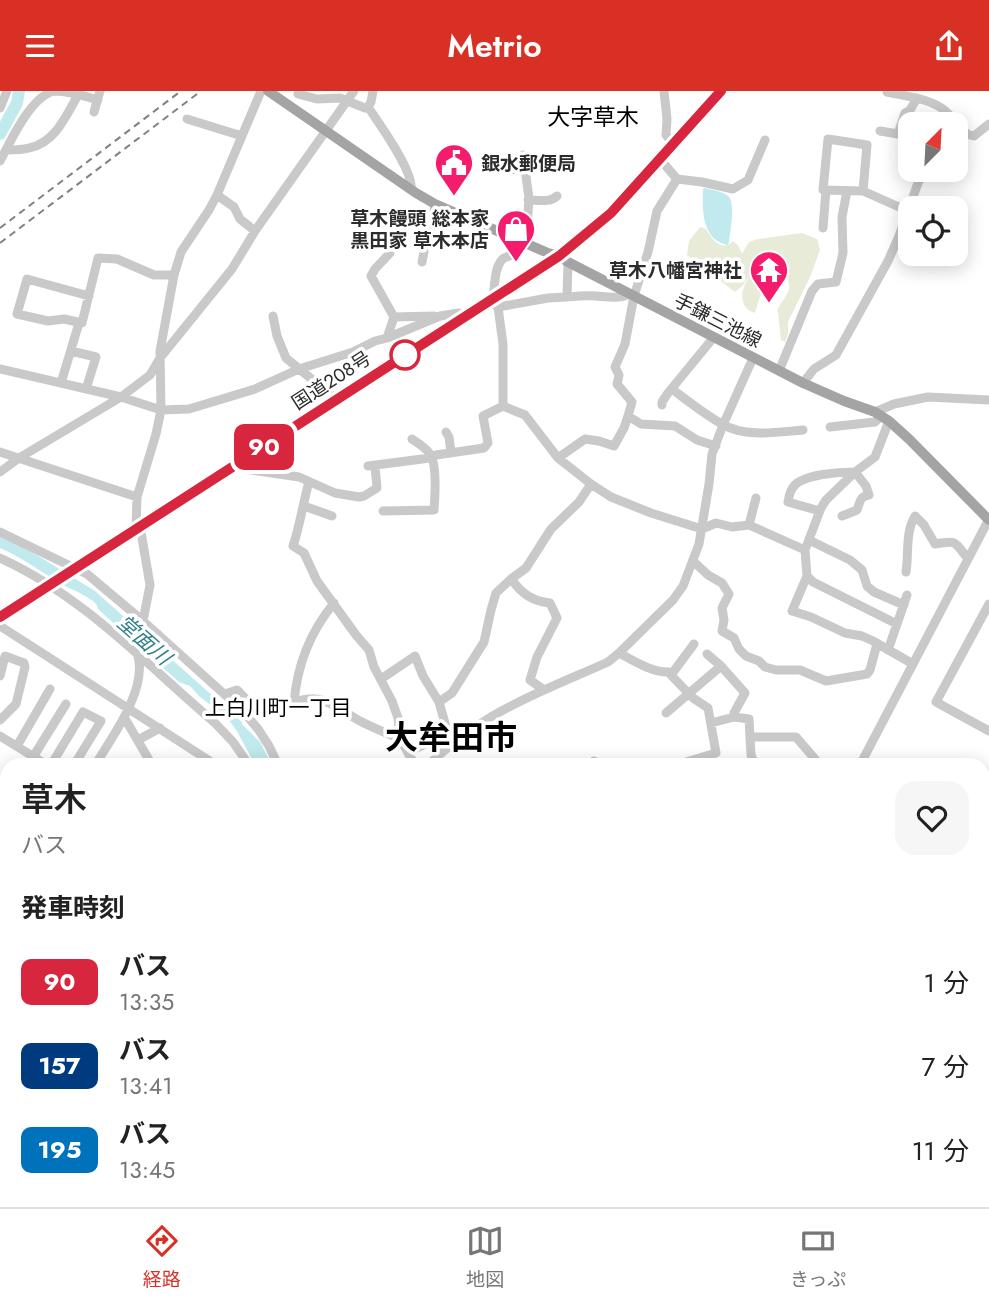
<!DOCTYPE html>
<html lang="ja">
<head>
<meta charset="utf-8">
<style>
	body { margin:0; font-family:Jost,"Noto Sans JP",sans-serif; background:#f6f6f6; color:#222; height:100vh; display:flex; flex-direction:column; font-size:26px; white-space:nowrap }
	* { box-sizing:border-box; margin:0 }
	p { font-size:23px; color:#767676 }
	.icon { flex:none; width:38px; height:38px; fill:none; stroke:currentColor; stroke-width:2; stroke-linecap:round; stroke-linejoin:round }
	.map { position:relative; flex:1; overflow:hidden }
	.details { position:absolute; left:0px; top:667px; width:990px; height:450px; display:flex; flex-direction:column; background:#fff; border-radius:21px 21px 0 0; box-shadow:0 4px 18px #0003 }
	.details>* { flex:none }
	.badge { padding:0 14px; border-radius:10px; font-size:24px; line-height:46px }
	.needle { width:46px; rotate:24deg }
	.controls { position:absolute; left:898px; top:21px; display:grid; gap:14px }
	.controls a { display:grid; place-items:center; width:70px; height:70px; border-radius:14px; background:#fff; box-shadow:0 4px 18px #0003; font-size:35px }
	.map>.badge { position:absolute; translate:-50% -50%; box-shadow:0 0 0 4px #fff }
	h2 { padding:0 21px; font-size:26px; line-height:63px }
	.round { display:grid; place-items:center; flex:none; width:74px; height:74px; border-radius:21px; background:#f6f6f6 }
	.summary { display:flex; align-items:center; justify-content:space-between; height:119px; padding:0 21px }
	h1 { font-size:33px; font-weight:600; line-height:52px }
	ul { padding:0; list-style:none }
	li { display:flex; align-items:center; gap:21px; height:84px; padding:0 21px }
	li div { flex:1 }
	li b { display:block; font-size:26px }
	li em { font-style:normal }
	li .badge { min-width:77px; font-weight:700; text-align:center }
	header { display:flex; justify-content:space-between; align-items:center; height:91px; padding:0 21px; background:#d93025; color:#fff; font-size:32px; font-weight:600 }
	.tabs { display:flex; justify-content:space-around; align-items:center; height:98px; border-top:2px solid #e0e0e0; background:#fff; font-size:19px; color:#767676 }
	.tabs a { display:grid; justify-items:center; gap:4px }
	.tabs .on { color:#d93025 }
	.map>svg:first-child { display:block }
	.green { fill:#e8ebd7 }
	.water { fill:#c1eaee }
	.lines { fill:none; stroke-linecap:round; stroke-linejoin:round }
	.river { stroke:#c1eaee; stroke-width:12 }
	.minor { stroke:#c9c9c9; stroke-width:9 }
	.major { stroke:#a4a4a4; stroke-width:10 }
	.highway { stroke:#939393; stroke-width:12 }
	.rail { stroke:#818181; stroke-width:2; stroke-dasharray:7 5; stroke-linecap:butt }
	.line-casing { stroke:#fff; stroke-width:16 }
	.line { stroke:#d7263d; stroke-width:10 }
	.stop-dot { fill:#fff; stroke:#d7263d; stroke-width:3.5 }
	.labels { text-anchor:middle; stroke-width:7; stroke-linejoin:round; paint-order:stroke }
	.poi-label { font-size:19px; font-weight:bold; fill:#2c2c2c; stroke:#fff; text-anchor:end }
	.street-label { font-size:19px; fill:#2c2c2c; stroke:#fff }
	.water-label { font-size:21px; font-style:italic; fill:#308087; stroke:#fff }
	.neighbourhood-label { font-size:21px; fill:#000; stroke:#fff }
	.quarter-label { font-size:23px; fill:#000; stroke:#fff }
	.town-label { font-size:33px; font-weight:bold; fill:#000; stroke:#fff }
</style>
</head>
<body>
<header><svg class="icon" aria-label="menu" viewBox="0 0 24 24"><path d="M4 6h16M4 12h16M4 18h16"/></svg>Metrio<svg class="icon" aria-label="share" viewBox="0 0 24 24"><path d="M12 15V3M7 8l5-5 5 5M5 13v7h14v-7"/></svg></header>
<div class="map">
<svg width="989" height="1116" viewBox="0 0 989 1116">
	<rect width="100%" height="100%" fill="#fff"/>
	<path class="green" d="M 700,136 L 706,138 C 712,148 722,162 733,150 L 738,154 L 742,163 L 749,151 L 758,148 L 802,142 L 817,148 L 820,159 L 810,186 L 788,231 L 788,243 L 785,251 L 781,249 L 778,222 L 777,219 C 788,200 796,198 781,178 L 757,176 L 743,194 L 735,201 L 687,164 L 689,150 Z
		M 761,178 L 770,180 L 770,186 L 759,208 L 755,222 C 732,216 744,183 761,178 Z"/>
	<path class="water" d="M 705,97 C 712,99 722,100 728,105 C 736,111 730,141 729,151 L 728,154 C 702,149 702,119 703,98 Z
		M 0,446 L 18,453 L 40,466 L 95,500 L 242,631 L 242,633 L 260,651 L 272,674 L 255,674 L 237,640 L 228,628 L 199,605 L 190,595 L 179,591 L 99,519 C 97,515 97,514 93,510 C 86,505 76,500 69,497 C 45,484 25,468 0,457 Z"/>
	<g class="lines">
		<path class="river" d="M 0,43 L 17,12 L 19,0"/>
		<path class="minor" d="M 664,0 L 667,28 L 666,44 L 673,53
			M 887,1 C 905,5 927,7 943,18 C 952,25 959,35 967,43
			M 298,3 L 317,8 L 340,7 L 365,17 L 368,16 L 371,11 L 373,0
			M 368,16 C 379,32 414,81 411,98
			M 0,17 L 7,0
			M 94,21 L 100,0
			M 187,28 L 242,45
			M 880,40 L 898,43 L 905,22 L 910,19 L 917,7
			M 956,43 L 959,41 L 974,45 L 989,33
			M 828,48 L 867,54 L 863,100 L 823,99 Z
			M 6,59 C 13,59 22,59 29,57 C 55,52 66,25 78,4
			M 523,64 L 529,107 L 526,152
			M 660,68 L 677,88
			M 0,70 C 11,50 30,6 54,0 C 67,0 85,5 98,9
			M 505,78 L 525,79
			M 863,100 L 908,120
			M 217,104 L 234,116 L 240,128 L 255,140
			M 528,109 C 538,109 550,112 557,105
			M 823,137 L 826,99
			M 422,171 L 424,161 L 423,157 L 433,132 L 435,113
			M 89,205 L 27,188 L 17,223 L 48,230 L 64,228 L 82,232 L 98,167 L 117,168 L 154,184 L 174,184
			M 567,206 C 577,205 586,204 596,205 C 608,206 618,208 630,203
			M 493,207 C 495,195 494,174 504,167 C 508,165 512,164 516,163 L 522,150
			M 488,210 L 498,216 L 548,207 L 567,206 L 568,171
			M 498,216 L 503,253 L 503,315
			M 273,225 L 277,245 L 286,267 L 337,309
			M 394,226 L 434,225
			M 387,247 L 394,226 L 371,185 L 375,178 L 390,162
			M 71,260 L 96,266 L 86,298
			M 0,278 L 121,306 L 161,319 L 189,318 L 255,298 L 299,278 L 353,261 L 375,250 L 387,247 L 440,225 L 459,222 L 467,225
			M 779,280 L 812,200 L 818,193 L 836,191 L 843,162 L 842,126 L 847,100
			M 61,292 L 79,232
			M 803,292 L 814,278 L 836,264 L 888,170 L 899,145 L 918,92 L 926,79
			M 672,298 C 688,310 704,323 722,333 C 746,347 777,341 803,339
			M 662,314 L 662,311 L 668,302 L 714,246
			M 875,321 L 894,313 L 928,306 L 989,309
			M 628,325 L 632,311 L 617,293 L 619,284 L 615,276 L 625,253 L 634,205 L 648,161 L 657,120 L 677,88 L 702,91 L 733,98 L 748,89 L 765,49
			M 889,330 L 875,366 L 855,381 L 826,409 L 821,417 L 805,459 L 807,485 L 792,520 L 811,526 L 845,542 L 862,545 L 873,550 L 913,573
			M 830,336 L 875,331 L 881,325
			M 446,341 L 449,346 L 451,362
			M 0,361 L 137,406
			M 558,367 L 585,348 L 599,350 L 614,355 L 624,337 L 628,325 L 641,333 L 675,335 L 697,349 L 716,355
			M 368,375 L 430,367 L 436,364 L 484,357 L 488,352 L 483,325 L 503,315 L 525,324 L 558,367 L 591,393 L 611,406 L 651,422 L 702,438 L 716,432 L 732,436 L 749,434 L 805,459
			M 231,376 L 299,386 L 335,402 L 359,406 L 364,405 L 377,397 L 375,375
			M 0,381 L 19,367 L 121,306 L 150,284 L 160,267 L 232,178 L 255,140 L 354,0
			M 309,391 C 303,412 300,434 293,455 L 304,462 L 317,490 L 356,544 L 369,559 L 374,576 L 392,610 L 398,627 L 400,648 L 415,674
			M 304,415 L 332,425
			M 383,420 L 434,419 C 435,406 437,373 430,363 C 426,357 418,352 412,348
			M 820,420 L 788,411 C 789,405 790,399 794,395 C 804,383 840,381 855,381 L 866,395 L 869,404 C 860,405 860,411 857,419 L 842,425
			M 749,434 L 756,407
			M 140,435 L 150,494 L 143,530
			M 136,438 L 137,406 L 156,343 L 161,319 L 160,260 L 174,184 L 181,161 L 209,119 L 217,104 L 261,0
			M 0,441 L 87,483 L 143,530 L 243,620 L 258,638 L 269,655 L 278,674
			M 809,449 L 850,469 L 862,479 L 867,495 L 874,501 L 904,514
			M 0,467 C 82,504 146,573 214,631 L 233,651 L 249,674
			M 693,470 L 708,484 L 722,492 L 729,503 L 722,517 L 724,529 L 722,540 L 734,547 L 739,558 L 746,565 L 759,570 L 765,576 L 776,579 L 800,579 L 826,590 L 867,583 L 870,579 L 877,553
			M 906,481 C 909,462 905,442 915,425 L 924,434 L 935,453 C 957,449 954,450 968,468
			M 807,485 L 813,491 L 897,533
			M 511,488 C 522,503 532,510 550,512 L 557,527 L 537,566 L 530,589 L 544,599
			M 989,513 L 936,611 L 989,640
			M 0,535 L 216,674
			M 888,559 L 907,504
			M 619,562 C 634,570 651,581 668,581 L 693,607 L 708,617 L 716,662 L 676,674
			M 707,563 L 721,575 L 745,602 L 734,622 L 734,626 L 749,628 L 751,664 L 755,674
			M 138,565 L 158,543
			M 671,584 L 694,553
			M 0,585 L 5,565 L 24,572 L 25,576 L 16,613 L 0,629
			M 381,588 L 415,565 L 423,585 L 439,611
			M 225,603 L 237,599 C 242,603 247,611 253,614 C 276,625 300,602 322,609 C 336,614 347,623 360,630 C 373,637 387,642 400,648
			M 294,612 C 297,575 310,541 334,512
			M 666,622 L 721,575
			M 124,626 L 152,674
			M 711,632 L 734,626
			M 0,645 L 47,674
			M 750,646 L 796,646 L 820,674
			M 138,649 L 160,637
			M 17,655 L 50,598
			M 409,661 L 444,644 L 446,636 L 439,611 L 452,602 L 484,551 L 491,519 L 496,502 L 511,488 L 526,477 L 551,438 L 579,411 L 591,393
			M 33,666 L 66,613
			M 51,674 L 83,621 L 101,630 L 74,674
			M 95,674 C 113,645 147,599 138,565
			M 428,674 C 453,651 482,629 513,614 C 544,598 577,585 608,571 L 619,562 L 673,509 L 683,495 L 699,453 L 709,393 L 712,363 L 723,334 L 753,267
			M 592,674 L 594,670 L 603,674
			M 860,674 L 989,428
			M 0,718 L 7,721
			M 984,720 L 989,710
			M 984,791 L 989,781
			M 984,846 L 989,851
			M 0,867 L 7,849
			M 984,902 L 989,905
			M 984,944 L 989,947
			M 0,952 L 7,955
			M 984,970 L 989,973
			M 0,998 L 7,988
			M 984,1010 L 989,1013
			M 0,1024 L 7,1027
			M 0,1050 L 7,1055
			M 984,1053 L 989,1043
			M 4,1074 L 7,1076
			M 125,1110 L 143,1116
			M 210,1110 L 226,1116
			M 299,1110 L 314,1116
			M 402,1110 L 408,1116
			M 442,1110 L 448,1116
			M 748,1110 L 784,1116
			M 962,1110 L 989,1115
			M 57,1116 L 60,1110
			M 275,1116 L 280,1110
			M 344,1116 L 352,1110
			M 390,1116 L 394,1110
			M 488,1116 L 500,1110
			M 562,1116 L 576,1110
			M 817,1116 L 819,1110
			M 934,1116 L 936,1110"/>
		<path class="major" d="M 268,0 L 416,102 L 435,113 L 548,162 L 559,165 L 568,171 L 803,292 L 844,310 L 875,321 L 889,330 L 909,348 L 989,429"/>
		<path class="highway" d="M 0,526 L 559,165 L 611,122 L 721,0"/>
		<path class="rail" d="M 0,137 L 181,0
			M 0,152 L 201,0"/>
	</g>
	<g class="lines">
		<g class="line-casing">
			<path id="line" d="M 0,526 L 559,165 L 611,122 L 721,0"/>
		</g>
		<use href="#line" class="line"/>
	</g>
	<defs>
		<g id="civic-pin" transform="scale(2.0125)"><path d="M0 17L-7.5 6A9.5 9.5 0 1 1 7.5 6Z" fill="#f51c6d" stroke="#fff"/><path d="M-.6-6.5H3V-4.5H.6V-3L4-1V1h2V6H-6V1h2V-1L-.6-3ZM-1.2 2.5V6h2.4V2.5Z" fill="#fff"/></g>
		<g id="shop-pin" transform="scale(2.0125)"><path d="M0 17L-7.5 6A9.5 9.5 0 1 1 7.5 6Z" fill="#f51c6d" stroke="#fff"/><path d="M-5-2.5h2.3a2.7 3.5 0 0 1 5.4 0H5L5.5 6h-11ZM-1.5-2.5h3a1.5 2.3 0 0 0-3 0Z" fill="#fff"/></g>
		<g id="temple-pin" transform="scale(2.0125)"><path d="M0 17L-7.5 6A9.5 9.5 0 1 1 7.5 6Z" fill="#f51c6d" stroke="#fff"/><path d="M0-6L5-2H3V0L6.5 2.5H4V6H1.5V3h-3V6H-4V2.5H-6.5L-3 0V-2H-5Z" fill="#fff"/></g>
	</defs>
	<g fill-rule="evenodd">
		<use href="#civic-pin" x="454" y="72"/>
		<use href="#shop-pin" x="516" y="138"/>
		<use href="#temple-pin" x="769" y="179"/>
	</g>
	<circle class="stop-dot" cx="405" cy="264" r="14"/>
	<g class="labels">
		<g class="poi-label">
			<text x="481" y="79" text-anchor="start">銀水郵便局</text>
			<text x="489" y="134">草木饅頭 総本家<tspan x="489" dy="22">黒田家 草木本店</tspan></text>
			<text x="742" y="186">草木八幡宮神社</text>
		</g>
		<g class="street-label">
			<text transform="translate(718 229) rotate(27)" y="7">手鎌三池線</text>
			<text transform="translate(331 289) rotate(-33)" y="7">国道208号</text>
		</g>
		<g class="water-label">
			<text transform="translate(144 549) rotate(41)" y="7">堂面川</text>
		</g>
		<g class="neighbourhood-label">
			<text x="278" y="624">上白川町一丁目</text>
		</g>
		<g class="quarter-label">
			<text x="593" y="34">大字草木</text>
		</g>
		<g class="town-label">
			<text x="451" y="658">大牟田市</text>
		</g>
	</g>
</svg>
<div class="controls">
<a><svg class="needle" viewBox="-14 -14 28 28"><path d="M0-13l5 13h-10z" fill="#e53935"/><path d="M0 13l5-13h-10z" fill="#767676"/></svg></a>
<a><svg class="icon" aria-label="locate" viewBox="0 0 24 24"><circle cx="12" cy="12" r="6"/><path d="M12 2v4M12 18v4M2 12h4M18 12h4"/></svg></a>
</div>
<b class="badge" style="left:264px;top:356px;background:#d7263d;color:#fff">90</b>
<section class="details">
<div class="summary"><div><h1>草木</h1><p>バス</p></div><a class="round"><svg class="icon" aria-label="heart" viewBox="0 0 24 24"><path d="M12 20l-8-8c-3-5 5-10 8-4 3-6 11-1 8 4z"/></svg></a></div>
<h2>発車時刻</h2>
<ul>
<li><span class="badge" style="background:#d7263d;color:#fff">90</span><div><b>バス</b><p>13:35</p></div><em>1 分</em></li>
<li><span class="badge" style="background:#003b80;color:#fff">157</span><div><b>バス</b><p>13:41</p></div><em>7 分</em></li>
<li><span class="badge" style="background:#0072bc;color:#fff">195</span><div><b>バス</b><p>13:45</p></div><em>11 分</em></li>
</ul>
</section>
</div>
<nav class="tabs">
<a class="on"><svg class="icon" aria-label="directions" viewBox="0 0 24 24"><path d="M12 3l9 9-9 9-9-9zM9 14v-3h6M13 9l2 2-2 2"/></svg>経路</a>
<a><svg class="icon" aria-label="map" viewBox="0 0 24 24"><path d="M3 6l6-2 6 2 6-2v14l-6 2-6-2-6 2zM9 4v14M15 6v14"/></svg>地図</a>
<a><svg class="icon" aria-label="tickets" viewBox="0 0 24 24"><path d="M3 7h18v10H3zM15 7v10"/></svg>きっぷ</a>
</nav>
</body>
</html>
